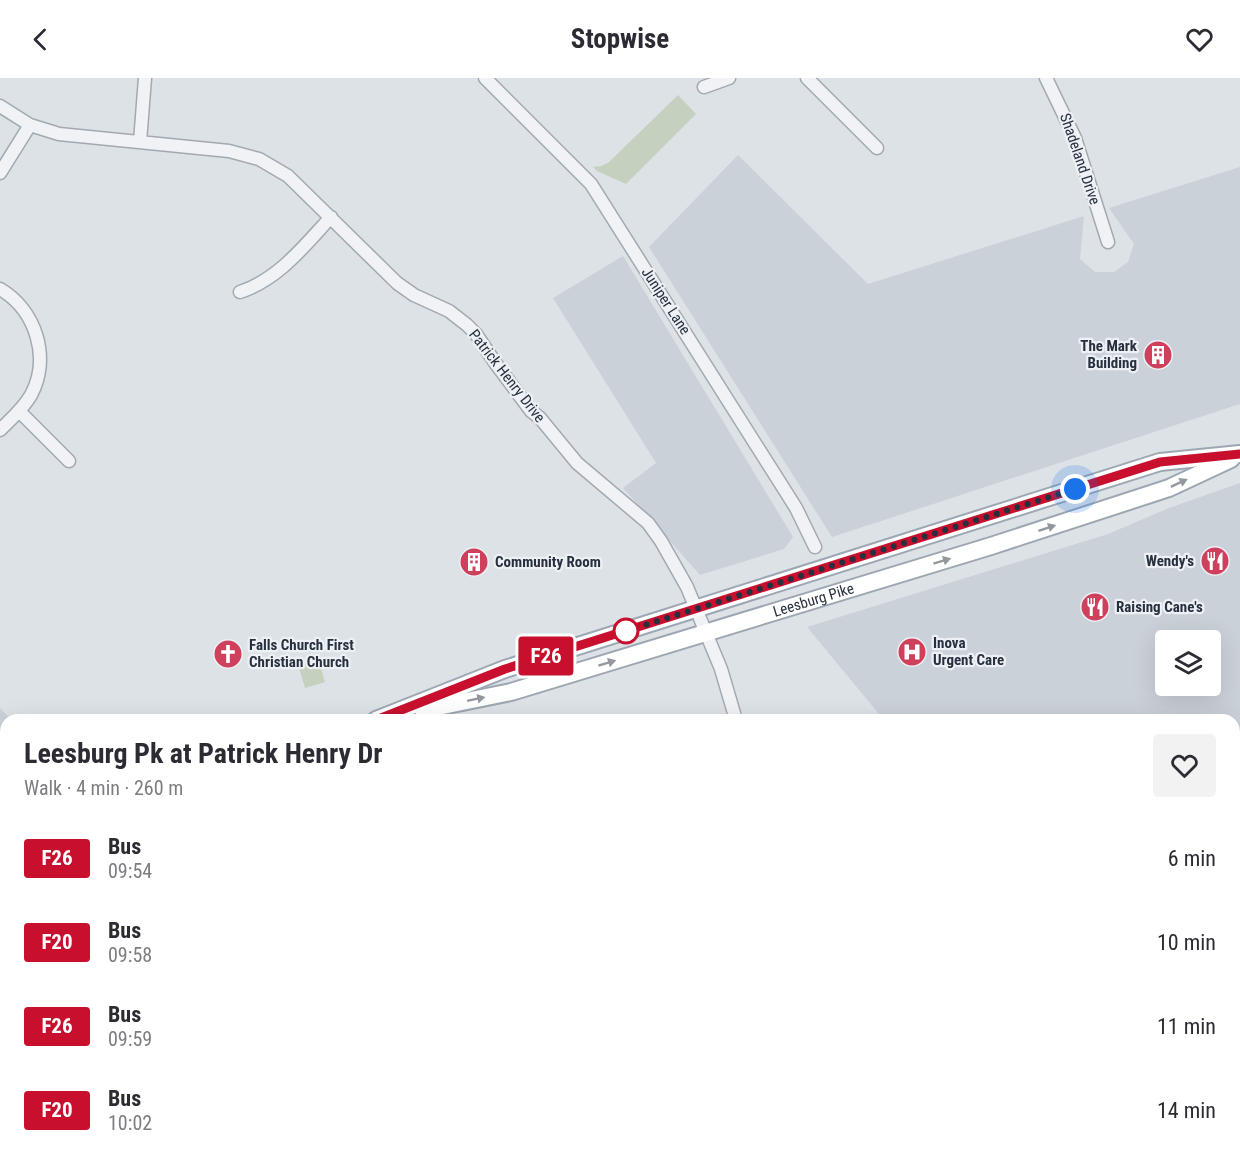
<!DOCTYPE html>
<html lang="en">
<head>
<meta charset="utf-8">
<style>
	body { margin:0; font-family:"Roboto Condensed",sans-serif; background:#f2f2f3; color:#2b2b33; height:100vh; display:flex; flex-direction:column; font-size:22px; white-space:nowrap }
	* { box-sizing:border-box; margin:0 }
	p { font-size:20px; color:#7c7c81 }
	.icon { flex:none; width:33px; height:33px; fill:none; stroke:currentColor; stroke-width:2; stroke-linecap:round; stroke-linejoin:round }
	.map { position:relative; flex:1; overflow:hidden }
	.side { position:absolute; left:0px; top:636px; width:1240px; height:452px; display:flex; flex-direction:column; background:#fff; border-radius:18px 18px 0 0; box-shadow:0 6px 24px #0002 }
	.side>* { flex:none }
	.badge { padding:0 12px; border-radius:4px; font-size:21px; line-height:39px }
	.fabs { position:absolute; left:1155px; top:552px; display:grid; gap:12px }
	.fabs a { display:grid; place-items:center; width:66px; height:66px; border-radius:6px; background:#fff; box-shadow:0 6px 24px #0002; font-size:30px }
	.you { position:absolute; width:30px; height:30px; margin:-15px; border:4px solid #fff; border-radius:50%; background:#1a73e8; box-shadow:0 0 0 9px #1a73e833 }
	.map>.badge { position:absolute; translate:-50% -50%; box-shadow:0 0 0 3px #fff }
	.round { display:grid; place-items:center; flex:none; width:63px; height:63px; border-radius:6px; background:#f2f2f3 }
	.overview { display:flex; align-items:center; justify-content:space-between; height:102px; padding:0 24px }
	h1 { font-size:28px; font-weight:700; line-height:45px }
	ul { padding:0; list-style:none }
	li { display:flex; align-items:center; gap:18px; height:84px; padding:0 24px }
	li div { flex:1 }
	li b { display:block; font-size:22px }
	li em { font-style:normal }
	li .badge { min-width:66px; font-weight:700; text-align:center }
	header { display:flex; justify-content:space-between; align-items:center; height:78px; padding:0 24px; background:#fff; font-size:27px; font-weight:700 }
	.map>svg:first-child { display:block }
	.built { fill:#cbd1d9; fill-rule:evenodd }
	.green { fill:#c4d1be }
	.water { fill:#98b2c8 }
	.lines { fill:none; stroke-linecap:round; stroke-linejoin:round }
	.stream { stroke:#98b2c8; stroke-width:4 }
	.minor-casing { stroke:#a3a9b1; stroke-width:15 }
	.major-casing { stroke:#9da7b3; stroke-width:20 }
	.minor { stroke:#f0f2f6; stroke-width:12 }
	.major { stroke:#fff; stroke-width:16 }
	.oneway { fill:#93989e }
	.line-casing { stroke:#fff; stroke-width:14 }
	.line { stroke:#c8102e; stroke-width:9 }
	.walk { stroke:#27303e; stroke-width:6; stroke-dasharray:0 10.8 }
	.stop-dot { fill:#fff; stroke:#c8102e; stroke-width:3 }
	.labels { text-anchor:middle; stroke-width:4.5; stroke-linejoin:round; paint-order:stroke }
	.street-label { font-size:15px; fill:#27303e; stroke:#edf1f5 }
	.poi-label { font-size:15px; font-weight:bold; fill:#27303e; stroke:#edf1f5; text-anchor:start }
</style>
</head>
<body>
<header><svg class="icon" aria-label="back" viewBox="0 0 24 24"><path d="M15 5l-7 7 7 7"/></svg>Stopwise<svg class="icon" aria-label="heart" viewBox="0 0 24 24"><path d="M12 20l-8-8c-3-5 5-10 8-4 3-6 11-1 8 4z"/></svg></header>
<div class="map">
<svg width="1240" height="1087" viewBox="0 0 1240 1087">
	<rect width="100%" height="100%" fill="#dde2e7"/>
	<path class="built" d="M 738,77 L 868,206 L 1084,138 L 1080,181 L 1095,194 L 1114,194 L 1128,184 L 1134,166 L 1109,130 L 1240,89 L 1240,326 L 832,459 L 649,169 Z
		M 623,178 L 793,459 L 784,471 L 700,497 L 623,410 L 656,385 L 553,220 Z
		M 1240,405 L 1240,1038 L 1234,1034 L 1234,642 L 884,642 L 807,549 L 1108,456 L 1169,430 ZM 1166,562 L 1210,562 L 1210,608 L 1166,608 Z
		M 0,630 L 12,642 L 6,642 L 6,734 L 0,736 Z"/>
	<path class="green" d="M 678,17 L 696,36 L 626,106 L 597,93 L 593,89 L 601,88 L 608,85 Z
		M 318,580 L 325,604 L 305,610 L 298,586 Z
		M 375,1082 L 403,1082 L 405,1087 L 378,1087 Z"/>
	<path class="water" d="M 299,1082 L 327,1082 L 330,1087 L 298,1087 Z"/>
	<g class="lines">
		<path class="stream" d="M 785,1087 L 792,1082"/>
		<g class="minor-casing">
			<path id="minor" d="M 485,0 L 591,106 L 796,430 L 815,469
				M 807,0 L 877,70
				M 1046,0 L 1075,60 L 1108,164
				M 704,9 L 729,0
				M 0,28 L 30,47 L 59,56 L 229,73 L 259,81 L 288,98 L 397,205 L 414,217 L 449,233 L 467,247 L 476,256 L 496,286 L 531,333 L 540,340 L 577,385 L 648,445 L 661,463 L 687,509 L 721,591 L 736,642
				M 140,64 L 145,0
				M 0,95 L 30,47
				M 0,211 C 36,232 51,280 31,317 C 23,331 11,341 0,352
				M 240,214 C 279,201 304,168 331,139
				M 19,333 L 69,383
				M 0,719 L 6,717
				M 99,1082 L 103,1087
				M 867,1082 L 873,1087
				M 24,1087 L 33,1082
				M 1234,1087 L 1240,1080"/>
		</g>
		<g class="major-casing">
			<g id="major">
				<path id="s1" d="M 423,632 L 511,614 L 991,468 L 1169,410 L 1231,381"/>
				<path d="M 376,642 L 505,591 L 1160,384 L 1240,376"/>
				<path d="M 0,757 L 6,755"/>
			</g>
		</g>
		<use href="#minor" class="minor"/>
		<use href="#major" class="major"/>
	</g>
	<defs><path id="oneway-solid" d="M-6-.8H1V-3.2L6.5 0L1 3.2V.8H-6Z" transform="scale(1.5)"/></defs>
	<g class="oneway">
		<use href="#oneway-solid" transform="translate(1179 405) rotate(-25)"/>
		<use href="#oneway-solid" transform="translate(1047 450) rotate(-18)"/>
		<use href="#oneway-solid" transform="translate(942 483) rotate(-17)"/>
		<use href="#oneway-solid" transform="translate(607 585) rotate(-17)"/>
		<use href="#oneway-solid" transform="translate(476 621) rotate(-12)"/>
	</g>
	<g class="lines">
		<g class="line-casing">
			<path id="line" d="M 376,642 L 505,591 L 1160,384 L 1240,376"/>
		</g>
		<use href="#line" class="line"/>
		<path class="walk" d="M 626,553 L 1075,411"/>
	</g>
	<defs>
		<g id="building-disc" transform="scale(1.5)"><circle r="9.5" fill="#cf405d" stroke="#edf1f5"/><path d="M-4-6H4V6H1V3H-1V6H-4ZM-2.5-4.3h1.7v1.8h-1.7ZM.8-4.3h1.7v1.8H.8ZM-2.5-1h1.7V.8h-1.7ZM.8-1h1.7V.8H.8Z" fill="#fff"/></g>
		<g id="restaurant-disc" transform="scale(1.5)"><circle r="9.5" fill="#cf405d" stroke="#edf1f5"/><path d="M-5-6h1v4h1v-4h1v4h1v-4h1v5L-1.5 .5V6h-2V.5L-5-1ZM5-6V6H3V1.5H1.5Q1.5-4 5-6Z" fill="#fff"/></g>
		<g id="hospital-disc" transform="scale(1.5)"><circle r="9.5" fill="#cf405d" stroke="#edf1f5"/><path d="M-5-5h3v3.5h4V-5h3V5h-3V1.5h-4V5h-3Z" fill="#fff"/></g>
		<g id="church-disc" transform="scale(1.5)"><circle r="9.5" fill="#cf405d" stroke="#edf1f5"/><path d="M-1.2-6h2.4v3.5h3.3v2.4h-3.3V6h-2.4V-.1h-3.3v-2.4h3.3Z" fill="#fff"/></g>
	</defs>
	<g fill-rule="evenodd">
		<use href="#building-disc" x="1158" y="277"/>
		<use href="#restaurant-disc" x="1215" y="483"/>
		<use href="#building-disc" x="474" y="484"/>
		<use href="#restaurant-disc" x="1095" y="529"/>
		<use href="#hospital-disc" x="912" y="574"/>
		<use href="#church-disc" x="228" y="576"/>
	</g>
	<circle class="stop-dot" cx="626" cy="553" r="12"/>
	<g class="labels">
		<g class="street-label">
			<text transform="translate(1080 81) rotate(71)" y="5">Shadeland Drive</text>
			<text transform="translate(666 223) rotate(57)" y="5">Juniper Lane</text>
			<text transform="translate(507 298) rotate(52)" y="5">Patrick Henry Drive</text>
			<text dy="5" stroke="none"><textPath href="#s1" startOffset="406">Leesburg Pike</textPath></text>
		</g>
		<g class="poi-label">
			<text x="1137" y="273" text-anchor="end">The Mark<tspan x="1137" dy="17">Building</tspan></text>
			<text x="1194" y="488" text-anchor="end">Wendy's</text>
			<text x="495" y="489">Community Room</text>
			<text x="1116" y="534">Raising Cane's</text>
			<text x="933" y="570">Inova<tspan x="933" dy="17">Urgent Care</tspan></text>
			<text x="249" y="572">Falls Church First<tspan x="249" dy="17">Christian Church</tspan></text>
		</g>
	</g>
</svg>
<div class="fabs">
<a><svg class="icon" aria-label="layers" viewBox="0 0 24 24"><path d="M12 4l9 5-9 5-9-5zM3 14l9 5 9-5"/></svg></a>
</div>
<div class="you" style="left:1075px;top:411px"></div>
<b class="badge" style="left:546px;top:578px;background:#c8102e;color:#fff">F26</b>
<section class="side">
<div class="overview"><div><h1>Leesburg Pk at Patrick Henry Dr</h1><p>Walk · 4 min · 260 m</p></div><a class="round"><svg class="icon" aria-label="heart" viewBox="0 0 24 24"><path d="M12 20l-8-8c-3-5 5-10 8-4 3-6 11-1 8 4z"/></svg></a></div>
<ul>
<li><span class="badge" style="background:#c8102e;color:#fff">F26</span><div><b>Bus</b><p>09:54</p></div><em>6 min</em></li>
<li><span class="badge" style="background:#c8102e;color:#fff">F20</span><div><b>Bus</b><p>09:58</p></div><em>10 min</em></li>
<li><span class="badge" style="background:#c8102e;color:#fff">F26</span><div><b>Bus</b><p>09:59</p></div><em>11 min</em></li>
<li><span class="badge" style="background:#c8102e;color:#fff">F20</span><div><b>Bus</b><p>10:02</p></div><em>14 min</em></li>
</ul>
</section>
</div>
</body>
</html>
